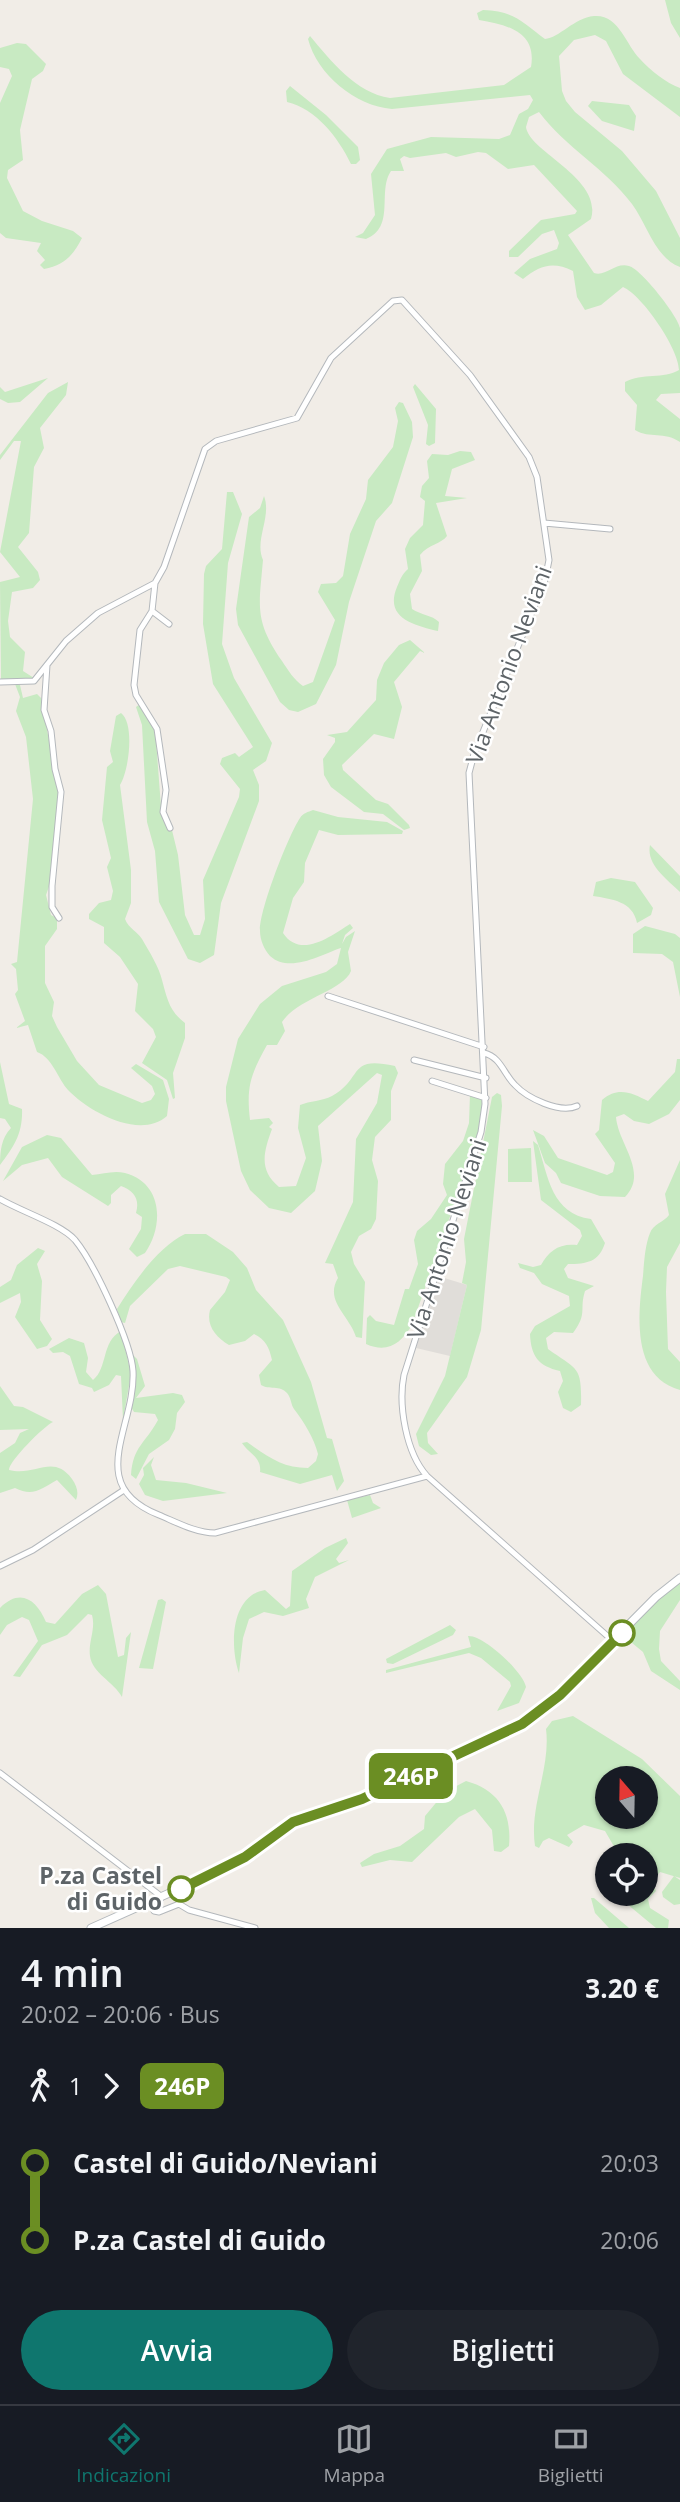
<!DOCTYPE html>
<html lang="it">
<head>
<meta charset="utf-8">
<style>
	body { margin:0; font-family:"Open Sans",sans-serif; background:#20242c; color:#f1f3f6; height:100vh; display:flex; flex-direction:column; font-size:26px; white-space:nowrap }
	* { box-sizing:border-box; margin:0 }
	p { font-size:23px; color:#9ea1a6 }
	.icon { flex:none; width:38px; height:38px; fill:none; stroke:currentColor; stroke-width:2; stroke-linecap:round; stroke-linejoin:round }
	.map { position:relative; height:1928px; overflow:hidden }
	.side { display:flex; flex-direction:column; background:#171b24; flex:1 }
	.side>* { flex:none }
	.badge { padding:0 14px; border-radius:10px; font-size:24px; line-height:46px }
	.needle { width:46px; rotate:340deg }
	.fabs { position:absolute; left:595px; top:1766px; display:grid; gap:14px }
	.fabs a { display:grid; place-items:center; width:63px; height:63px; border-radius:50%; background:#171b24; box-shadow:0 2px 5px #0004; font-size:35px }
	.map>.badge { position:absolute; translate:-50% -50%; box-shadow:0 0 0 4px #fff }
	.legs { display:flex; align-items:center; gap:10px; height:77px; padding:0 21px; font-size:23px }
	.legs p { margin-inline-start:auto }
	.summary { display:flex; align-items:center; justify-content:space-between; height:119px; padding:0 21px }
	h1 { font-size:38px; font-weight:600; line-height:52px }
	.primary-button { display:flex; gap:14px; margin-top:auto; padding:14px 21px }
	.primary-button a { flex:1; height:80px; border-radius:42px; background:#0f766e; color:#fff; font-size:28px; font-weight:600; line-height:80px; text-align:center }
	.primary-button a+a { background:#20242c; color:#f1f3f6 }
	ul { padding:0 21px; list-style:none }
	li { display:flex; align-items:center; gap:24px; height:77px; font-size:26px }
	li i { display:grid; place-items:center; width:10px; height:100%; margin:0 9px; background:currentColor }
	li i::after { content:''; width:18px; height:18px; margin:-9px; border:5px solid; border-radius:50%; background:#171b24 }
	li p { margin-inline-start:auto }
	li:first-child i { background:linear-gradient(#0000 50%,currentColor 0) }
	li:last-child i { background:linear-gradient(currentColor 50%,#0000 0) }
	.tabs { display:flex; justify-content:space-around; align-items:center; height:98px; border-top:2px solid #363941; background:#171b24; font-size:19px; color:#9ea1a6 }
	.tabs a { display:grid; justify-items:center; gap:4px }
	.tabs .current { color:#0f766e }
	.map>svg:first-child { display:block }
	.industrial { fill:#e0ddd9 }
	.green { fill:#c8eac2; fill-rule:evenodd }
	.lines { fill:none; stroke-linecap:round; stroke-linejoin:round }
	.street-casing { stroke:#b4b8bc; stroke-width:7 }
	.secondary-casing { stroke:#b3b8bc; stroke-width:9 }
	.street { stroke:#fff; stroke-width:5 }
	.secondary { stroke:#fff; stroke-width:7 }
	.line-1-casing { stroke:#fff; stroke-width:16 }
	.line-1 { stroke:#6b8e23; stroke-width:10 }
	.stop-1-dot { fill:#fff; stroke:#6b8e23; stroke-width:3.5 }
	.labels { text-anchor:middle; stroke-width:5; stroke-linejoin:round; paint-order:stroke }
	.street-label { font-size:23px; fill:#5e6468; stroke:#fff }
	.stop-label { font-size:23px; font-weight:bold; fill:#5e6468; stroke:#fff; text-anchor:end }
</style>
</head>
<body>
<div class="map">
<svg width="680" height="1928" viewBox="0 0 680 1928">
	<rect width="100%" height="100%" fill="#f1ede7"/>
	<path class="industrial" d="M 438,1276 L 467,1285 L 450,1356 L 416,1348 Z"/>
	<path class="green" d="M 665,0 L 680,0 L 680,38 L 671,23 Z
		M 483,10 C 514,11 522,22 545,39 C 559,38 574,18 594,16 C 619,14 626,45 640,59 C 650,70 666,83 680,88 L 680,117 L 623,74 L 606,41 L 595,35 L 574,40 L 559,56 L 562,91 L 566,101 L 575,112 L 622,151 L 656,191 L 680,238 L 680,267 C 655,258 647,224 632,204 C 605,168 566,148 539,112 L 529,117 L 526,127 C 529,152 603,178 591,219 L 568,235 L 594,273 C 606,277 615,262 629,266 C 641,269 678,316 680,328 C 680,348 680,372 680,393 L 661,394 L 656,400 L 680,419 L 680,442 C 664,431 650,439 635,430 L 637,405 L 625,391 L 625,382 C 642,373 664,379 679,370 C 679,349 642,295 623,287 L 601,305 L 585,310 L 577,297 L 573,271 C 553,261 540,265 523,279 L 514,273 L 530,259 L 557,249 L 559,243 L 554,230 L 542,234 L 518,257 L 509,257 L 509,251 L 541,220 L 575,214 L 577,211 L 534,165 L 508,169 L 486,153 L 478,152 L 456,157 L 446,153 L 410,158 L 404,156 L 400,159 L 404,171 L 391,171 C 377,191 396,227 366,239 L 355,237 L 363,233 L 375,215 L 371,174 L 387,149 L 431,137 L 499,139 L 510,135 L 519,114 L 528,109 L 533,100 L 530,95 L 392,109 C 355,106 317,74 308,39 L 310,36 C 331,61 356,93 390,98 L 504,85 L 531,67 C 537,32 508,25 479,20 L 477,13 Z
		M 17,43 L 26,44 L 46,64 L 43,71 L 32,79 L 20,130 L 23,160 L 8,170 L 7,178 L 23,211 L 42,221 L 73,231 L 82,238 C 73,256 64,265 44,269 L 40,265 L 45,260 L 37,251 L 41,243 L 6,238 L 0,233 L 0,103 L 12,76 L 9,69 L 0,67 L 0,48 Z
		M 290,86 L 326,115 L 358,147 L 360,160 L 356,164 L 351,164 C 338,137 316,109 287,102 L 286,91 Z
		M 592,101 L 629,105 L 636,116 L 634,131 L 602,121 L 588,106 Z
		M 48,378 L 20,402 L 8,403 L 0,399 L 0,387 L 5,392 Z
		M 68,382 L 66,395 L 40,428 L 44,448 L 34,467 L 29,533 L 18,547 L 38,572 L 40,580 L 33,588 L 12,592 L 8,621 L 10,637 L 25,652 L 23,671 L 34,678 L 1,680 L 0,582 L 20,577 L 0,552 L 21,441 L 14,441 L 0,460 L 0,455 L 48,393 Z
		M 415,384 L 436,409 L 435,443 L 429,446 L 426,444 L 428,425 L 413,387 Z
		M 399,402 L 403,403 L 412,422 L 413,437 L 392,503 L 376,521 L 349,602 L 336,665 L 316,704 L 298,712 L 289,710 L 280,702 L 238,625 L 236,609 L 249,517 L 260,508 L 264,496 C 272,517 254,540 263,560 C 259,607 254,620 282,661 C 288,670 294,680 303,686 L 313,682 L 335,620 L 318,592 L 321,584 L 336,583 L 343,576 L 350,534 L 366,499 L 368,480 L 393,447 L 398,421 L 395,408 Z
		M 460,451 L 471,452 L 475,460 L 452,469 L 445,496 L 467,498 L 436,503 L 447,536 C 441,544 429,544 420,555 L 422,571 L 410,594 L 412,609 C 421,615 432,615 439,622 L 438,631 C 414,625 384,618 397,587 C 400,580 402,574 408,569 L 405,549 L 410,538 L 423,525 L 425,501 L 420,497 L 422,486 L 429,478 L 427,461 L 432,454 L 448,455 Z
		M 227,492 L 233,492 L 242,514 L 228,563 L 222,644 L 234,678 L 272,743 L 266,761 L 253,770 L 259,785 L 259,801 L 221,903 L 214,955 L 200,963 L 188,959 L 159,902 L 155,851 L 147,822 L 142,725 L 136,707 L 140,704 L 155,727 L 161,807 L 170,822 L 178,855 L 185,915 L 194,935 L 200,935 L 205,919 L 203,880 L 239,797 L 240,789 L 220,764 L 222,758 L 235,753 L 239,757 L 253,747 L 213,684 L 203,624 L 204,574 L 206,566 L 222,549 Z
		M 410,640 L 425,653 L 420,651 L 394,682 L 402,707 L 394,739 L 374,734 L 342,765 L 343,770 L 376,800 L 388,804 L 409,825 L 410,828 L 404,830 L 383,814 L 364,812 L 331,787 L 324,775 L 323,759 L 335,742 L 335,738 L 327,735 L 347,732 L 376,700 L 377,680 L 384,663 L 399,645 Z
		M 15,684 L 20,685 L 23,698 L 37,694 L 41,698 L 59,793 L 52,878 L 46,895 L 51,915 L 57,918 L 57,929 L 45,946 L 45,983 L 54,1002 L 52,1016 L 57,1027 L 77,1061 L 99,1085 L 142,1103 L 151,1100 L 155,1094 L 152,1086 L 131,1068 L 136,1064 L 163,1080 L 169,1099 L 167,1116 C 140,1140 89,1112 68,1090 C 58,1079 52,1057 37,1052 L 28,1025 L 16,1028 L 25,1021 L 15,994 L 18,990 L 16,969 L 11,964 L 17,962 L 33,799 L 26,737 L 16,711 L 20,697 Z
		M 121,713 C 135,723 129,771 120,785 L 131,870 L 131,903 L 125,919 C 129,929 137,931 142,939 C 149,951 159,967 162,980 C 167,998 169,1011 185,1023 L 185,1038 L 173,1073 L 175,1098 L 173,1099 L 167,1080 L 142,1063 L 156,1037 L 153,1029 L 135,1011 L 138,984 L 120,957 L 104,943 L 104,927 L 89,919 L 89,914 L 99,903 L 111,900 L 113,891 L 107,867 L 111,858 L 102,820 L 107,767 L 113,762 L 110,751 L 116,716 Z
		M 313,810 L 338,817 L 387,822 L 403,831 L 402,834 L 338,835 L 319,830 L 305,863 L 304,882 L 293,898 L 283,933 C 301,960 332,935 350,924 L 353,928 L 345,935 L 342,944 L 346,937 L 355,931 L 348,952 L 351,971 C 343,991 298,998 282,1022 L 285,1031 L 277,1045 L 267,1045 C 251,1074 246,1086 250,1120 L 269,1118 L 273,1123 L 269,1127 L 272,1129 C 264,1151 258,1170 279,1187 L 296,1186 L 306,1158 L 298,1128 L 300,1105 C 310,1101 322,1101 332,1096 C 364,1078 347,1055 395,1066 L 398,1073 L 391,1091 L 391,1120 L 375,1137 L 372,1160 L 378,1181 L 376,1219 L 371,1229 L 359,1236 L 351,1252 L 354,1264 L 365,1282 L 362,1338 L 356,1337 C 350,1316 324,1301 338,1278 L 333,1264 L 325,1263 L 353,1202 L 356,1139 L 377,1103 L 382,1075 L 377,1073 L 318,1126 L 322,1161 L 315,1191 L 291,1213 L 269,1208 L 250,1190 L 241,1171 L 226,1101 L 226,1087 L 238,1039 L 260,1004 L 282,986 L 326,972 L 337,964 L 341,948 C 322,954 290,974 270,956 C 264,949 260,940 260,931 C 259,911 288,836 300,818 C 303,813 308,812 313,810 Z
		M 650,845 L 680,876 L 680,892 C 667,879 646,865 650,845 Z
		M 611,878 L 635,882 L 653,908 L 651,915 L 637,923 C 633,901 611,899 593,896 L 596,882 Z
		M 645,926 L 675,934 L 680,938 L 680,997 L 673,962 L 662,954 L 633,953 L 633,934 Z
		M 677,1059 L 680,1059 L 680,1100 L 669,1114 L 649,1124 L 634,1121 L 624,1114 L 616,1117 C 618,1144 649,1172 625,1197 L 600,1196 L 561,1183 L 556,1173 L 545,1163 L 533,1130 L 544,1136 L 558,1158 L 607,1175 L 613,1172 L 615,1163 L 595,1134 L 599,1130 L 602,1100 C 618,1086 632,1093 648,1101 L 675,1072 Z
		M 0,1062 L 9,1104 L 22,1109 C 23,1133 14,1147 0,1165 C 0,1152 1,1138 11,1128 L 5,1119 L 0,1118 Z
		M 497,1093 L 501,1095 L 502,1106 L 481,1330 L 467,1377 L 427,1433 L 428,1443 L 438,1454 L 431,1455 L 419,1446 L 416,1434 L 445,1376 L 467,1285 L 462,1283 L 466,1262 L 464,1239 L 492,1097 Z
		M 470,1094 L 483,1097 L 484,1101 L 480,1131 L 412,1325 C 401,1343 388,1354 366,1344 L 367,1318 L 370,1315 L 376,1321 L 394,1325 L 405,1289 L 409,1289 L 418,1264 L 414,1240 L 417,1231 L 431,1219 L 447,1195 L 443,1184 L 445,1164 L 463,1141 L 469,1123 Z
		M 47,1135 L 61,1138 L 92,1175 C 103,1174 114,1170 125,1173 C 163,1183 164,1226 145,1253 L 137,1257 L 129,1249 L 141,1229 L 142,1217 L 136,1213 C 140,1199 134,1191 121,1186 L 111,1195 L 111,1203 L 108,1206 L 62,1177 L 48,1158 L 22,1165 L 3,1181 L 22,1147 Z
		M 533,1141 L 538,1145 C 548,1177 552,1214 591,1219 L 605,1243 C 599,1262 587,1264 568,1264 L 564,1269 L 568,1278 L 594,1286 L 585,1291 C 579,1310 588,1313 573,1333 L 554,1332 L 546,1338 L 548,1349 C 577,1370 582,1365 581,1405 L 571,1412 L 563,1408 L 558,1392 L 563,1381 L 560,1371 C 538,1366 531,1356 530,1334 L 535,1326 L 570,1306 L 569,1296 L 542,1284 L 534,1273 L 520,1268 L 518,1263 L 533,1267 L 541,1265 C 549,1251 559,1243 577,1245 L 582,1236 L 580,1230 L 541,1200 Z
		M 531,1148 L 532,1182 L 508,1182 L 508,1149 Z
		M 680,1160 L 680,1243 L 667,1267 L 666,1292 L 668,1349 L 680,1362 L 680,1390 C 631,1377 638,1314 643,1276 C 644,1263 645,1245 650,1233 C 653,1224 664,1222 669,1215 L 665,1194 Z
		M 185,1234 L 206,1234 L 233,1252 L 247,1268 L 256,1290 L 283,1320 L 311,1382 L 327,1438 L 332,1439 L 344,1481 L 337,1491 L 332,1475 L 300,1484 L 260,1472 C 262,1457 248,1453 242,1443 L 247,1442 C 268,1457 283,1468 308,1468 L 316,1461 L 318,1454 C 314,1438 304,1422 294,1409 C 291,1405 291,1397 287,1393 C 280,1385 269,1390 261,1385 L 259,1375 L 272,1360 C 269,1347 266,1340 254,1334 L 245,1341 L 229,1345 C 216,1337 206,1326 210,1310 L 225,1292 L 230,1280 L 226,1277 L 180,1266 L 168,1269 L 130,1306 L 125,1323 L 121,1322 L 117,1309 C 133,1283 158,1247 185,1234 Z
		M 38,1248 L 45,1251 L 37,1264 L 42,1281 L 40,1320 L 52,1339 L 47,1346 L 37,1349 L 15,1317 L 21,1302 L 20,1293 L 0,1303 L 0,1287 L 11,1280 L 17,1265 Z
		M 121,1331 L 131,1374 L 123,1420 L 121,1376 L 116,1375 L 109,1385 L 94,1392 L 92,1388 L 79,1384 L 70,1356 L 63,1352 L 53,1353 L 49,1349 L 69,1338 L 84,1343 L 88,1358 L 86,1372 L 93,1380 C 108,1368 101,1342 121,1331 Z
		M 130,1352 L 137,1359 L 145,1386 L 136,1398 L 173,1393 L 182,1395 L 185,1402 L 177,1413 L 175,1429 L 169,1440 L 149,1454 L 136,1479 L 131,1475 C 133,1446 145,1444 158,1420 L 155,1414 L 134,1412 L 131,1407 L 135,1367 Z
		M 0,1386 L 14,1406 L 23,1407 L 53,1422 C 44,1426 9,1461 9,1470 C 35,1477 53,1453 72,1479 C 77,1486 79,1493 76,1500 L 57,1480 C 41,1489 33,1497 15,1488 L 0,1493 L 0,1453 L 15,1443 L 20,1433 L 29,1429 L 0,1430 Z
		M 154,1457 L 151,1465 L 156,1480 L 186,1483 L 227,1493 L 163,1501 L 145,1495 L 139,1484 L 144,1475 L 143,1468 Z
		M 370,1495 L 373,1503 L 381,1508 L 352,1518 L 347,1500 Z
		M 346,1538 L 348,1543 L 336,1559 L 339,1563 L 349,1560 L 315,1577 L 306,1599 L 309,1608 L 283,1616 L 264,1612 L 249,1619 L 243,1638 L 239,1673 C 230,1647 230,1596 265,1590 L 286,1609 L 290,1606 L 292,1571 L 325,1548 Z
		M 680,1581 L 680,1600 L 660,1631 L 659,1649 L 661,1661 L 680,1681 L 680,1690 L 651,1671 L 643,1652 L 626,1638 L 628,1632 L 655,1602 Z
		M 98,1585 L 106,1594 L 118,1657 L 124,1655 L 126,1638 L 131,1632 L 122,1697 C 114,1682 92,1673 90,1656 C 88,1642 96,1629 92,1615 L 88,1614 L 67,1635 L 42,1645 L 20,1677 L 13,1676 L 38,1641 L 29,1620 L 22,1617 L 7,1625 L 0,1635 L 0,1608 C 21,1587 37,1601 46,1622 L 55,1624 L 82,1594 Z
		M 162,1599 L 166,1602 L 153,1669 L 139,1668 L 158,1600 Z
		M 450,1625 L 456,1630 L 453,1635 L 393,1664 L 387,1663 L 386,1659 Z
		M 468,1636 C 484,1635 523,1672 526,1687 L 519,1703 L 497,1711 L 511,1686 L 510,1682 L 481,1658 L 469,1653 L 386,1673 L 386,1670 L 471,1647 Z
		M 573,1716 L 642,1759 L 680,1796 L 680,1878 L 660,1872 L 656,1877 L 646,1879 L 646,1855 L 619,1855 L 605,1831 L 584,1825 L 567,1835 L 573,1842 L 569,1847 L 549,1838 L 543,1841 L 539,1848 L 535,1846 C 529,1806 551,1768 546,1729 L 552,1721 ZM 646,1778 L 646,1816 L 607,1816 L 607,1778 Z
		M 466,1781 C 499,1790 512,1813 509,1846 L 501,1852 L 494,1851 L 492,1830 L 475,1809 L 459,1817 L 412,1862 L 390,1860 L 362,1867 L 360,1863 L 374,1854 L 400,1846 L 424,1829 L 425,1816 L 445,1792 Z
		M 674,1876 L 680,1880 L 680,1904 L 674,1905 L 663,1897 L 662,1892 Z
		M 652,1881 L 656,1891 L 648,1899 L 650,1908 L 669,1920 L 668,1928 L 656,1928 L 615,1894 L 646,1894 L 646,1882 Z
		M 591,1898 L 594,1898 L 629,1928 L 609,1928 L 595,1913 Z"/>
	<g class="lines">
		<g class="street-casing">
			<path id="street" d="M 544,523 L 610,529
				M 152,611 L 140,630 L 134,685 L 136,695 L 157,729 L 166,790 L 163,812 L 170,828
				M 169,624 L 152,611 L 155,583 L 164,567 L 205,449 L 216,441 L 297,418 L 331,358 L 393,301 L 402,300 L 470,375 L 529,457 L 537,477 L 549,560 L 545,580 L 474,754 L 469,773 L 485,1104 L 481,1132 L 404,1375 C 398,1405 406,1453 427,1476 L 613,1641
				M 47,665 L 44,710 L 51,731 L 55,769 L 61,792 L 52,886 L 52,907 L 59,918
				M 0,682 L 34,681 L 66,641 L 98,613 L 155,583
				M 328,996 L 484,1047
				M 484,1053 C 501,1057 504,1075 515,1085 C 527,1098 560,1114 577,1106
				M 414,1060 L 486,1078
				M 432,1081 L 486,1098
				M 0,1199 C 20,1211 61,1224 75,1240 C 94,1263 131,1342 133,1371 C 136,1427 83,1485 159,1515 C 176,1522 196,1533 215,1533 L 427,1476
				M 0,1566 L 33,1550 L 124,1490
				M 0,1773 L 162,1897
				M 150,1903 L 154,1911 L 159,1912 L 179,1904 L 189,1910 L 255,1928"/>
		</g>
		<g class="secondary-casing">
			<path id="secondary" d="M 91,1928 L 221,1870 L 294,1822 L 362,1799 L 522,1724 L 560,1694 L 656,1597 L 680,1578"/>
		</g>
		<use href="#street" class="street"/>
		<use href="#secondary" class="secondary"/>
	</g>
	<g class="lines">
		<g class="line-1-casing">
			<path id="line-1" d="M 181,1889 L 245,1857 L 293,1822 L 362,1799 L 522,1724 L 560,1695 L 622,1633"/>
		</g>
		<use href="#line-1" class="line-1"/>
	</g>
	<g class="stop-1-dot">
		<circle cx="622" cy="1633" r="12"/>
		<circle cx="181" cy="1889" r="12"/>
	</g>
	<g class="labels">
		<g class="street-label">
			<text transform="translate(509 665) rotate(-70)" y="8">Via Antonio Neviani</text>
			<text transform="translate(447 1239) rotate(-72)" y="8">Via Antonio Neviani</text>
		</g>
		<g class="stop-label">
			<text x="162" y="1884">P.za Castel<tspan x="162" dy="26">di Guido</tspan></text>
		</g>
	</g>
</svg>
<div class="fabs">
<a><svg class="needle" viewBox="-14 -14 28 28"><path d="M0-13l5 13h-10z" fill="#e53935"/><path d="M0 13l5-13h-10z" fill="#9ea1a6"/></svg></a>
<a><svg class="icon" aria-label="locate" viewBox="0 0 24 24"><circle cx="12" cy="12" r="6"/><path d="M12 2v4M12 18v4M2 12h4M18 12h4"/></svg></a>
</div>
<b class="badge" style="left:411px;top:1776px;background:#6b8e23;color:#fff">246P</b>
</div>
<section class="side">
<div class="summary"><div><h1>4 min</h1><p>20:02 – 20:06 · Bus</p></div><b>3.20 €</b></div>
<div class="legs"><svg class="icon" aria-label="walk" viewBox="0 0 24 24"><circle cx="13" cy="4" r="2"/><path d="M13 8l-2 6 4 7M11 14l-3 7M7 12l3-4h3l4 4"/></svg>1<svg class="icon" aria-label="forward" viewBox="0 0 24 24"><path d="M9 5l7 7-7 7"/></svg><b class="badge" style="background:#6b8e23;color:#fff">246P</b></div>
<ul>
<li><i style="color:#6b8e23"></i><b>Castel di Guido/Neviani</b><p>20:03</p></li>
<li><i style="color:#6b8e23"></i><b>P.za Castel di Guido</b><p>20:06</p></li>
</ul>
<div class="primary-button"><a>Avvia</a><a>Biglietti</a></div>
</section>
<nav class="tabs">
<a class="current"><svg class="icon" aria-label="directions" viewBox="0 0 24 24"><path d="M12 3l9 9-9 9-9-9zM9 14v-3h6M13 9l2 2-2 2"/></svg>Indicazioni</a>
<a><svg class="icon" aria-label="map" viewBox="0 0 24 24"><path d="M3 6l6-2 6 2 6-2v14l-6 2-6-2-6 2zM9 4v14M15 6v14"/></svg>Mappa</a>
<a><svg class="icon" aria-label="tickets" viewBox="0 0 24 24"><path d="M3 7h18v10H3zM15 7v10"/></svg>Biglietti</a>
</nav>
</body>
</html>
